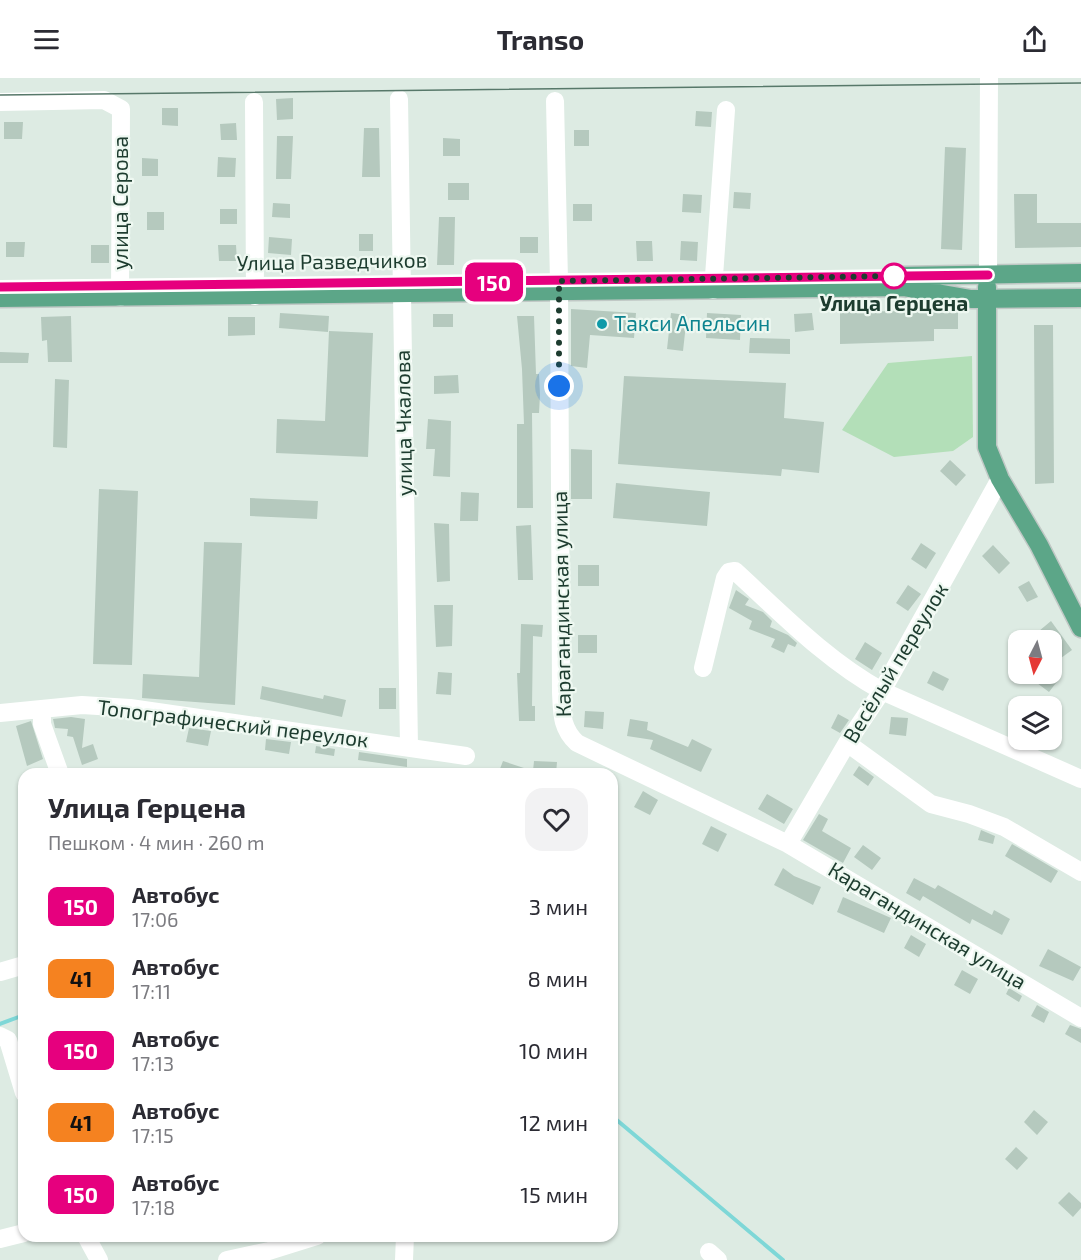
<!DOCTYPE html>
<html lang="ru">
<head>
<meta charset="utf-8">
<style>
	body { margin:0; font-family:"Exo 2",sans-serif; background:#f2f2f3; color:#2b2b33; height:100vh; display:flex; flex-direction:column; font-size:22px; white-space:nowrap }
	* { box-sizing:border-box; margin:0 }
	p { font-size:20px; color:#7c7c81 }
	.icon { flex:none; width:33px; height:33px; fill:none; stroke:currentColor; stroke-width:2; stroke-linecap:round; stroke-linejoin:round }
	.map { position:relative; flex:1; overflow:hidden }
	.side { position:absolute; left:18px; top:690px; width:600px; height:474px; display:flex; flex-direction:column; background:#fff; border-radius:18px; box-shadow:0 2px 4px #0004 }
	.side>* { flex:none }
	.badge { padding:0 12px; border-radius:9px; font-size:21px; line-height:39px }
	.needle { width:39px; rotate:186deg }
	.buttons { position:absolute; left:1008px; top:552px; display:grid; gap:12px }
	.buttons a { display:grid; place-items:center; width:54px; height:54px; border-radius:12px; background:#fff; box-shadow:0 2px 4px #0004; font-size:30px }
	.you { position:absolute; width:30px; height:30px; margin:-15px; border:4px solid #fff; border-radius:50%; background:#1a73e8; box-shadow:0 0 0 9px #1a73e833 }
	.map>.badge { position:absolute; translate:-50% -50%; box-shadow:0 0 0 3px #fff }
	.round { display:grid; place-items:center; flex:none; width:63px; height:63px; border-radius:18px; background:#f2f2f3 }
	.head { display:flex; align-items:center; justify-content:space-between; height:102px; padding:0 30px }
	h1 { font-size:28px; font-weight:700; line-height:45px }
	ul { padding:0; list-style:none }
	li { display:flex; align-items:center; gap:18px; height:72px; padding:0 30px }
	li div { flex:1 }
	li b { display:block; font-size:22px }
	li em { font-style:normal }
	li .badge { min-width:66px; font-weight:700; text-align:center }
	header { display:flex; justify-content:space-between; align-items:center; height:78px; padding:0 30px; background:#fff; font-size:27px; font-weight:700 }
	.map>svg:first-child { display:block }
	.green { fill:#b3dfb8 }
	.lines { fill:none; stroke-linecap:round; stroke-linejoin:round }
	.stream { stroke:#7ed7d7; stroke-width:4 }
	.building { fill:#b5c9be }
	.major-casing { stroke:#c0c8c5; stroke-width:21 }
	.minor { stroke:#fff; stroke-width:18 }
	.major { stroke:#5ca688; stroke-width:18 }
	.tram { stroke:#57786a; stroke-width:1.5 }
	.line-casing { stroke:#fff; stroke-width:14 }
	.line { stroke:#e6007e; stroke-width:9 }
	.walk { stroke:#1d3c2f; stroke-width:6; stroke-dasharray:0 10.8 }
	.stop-dot { fill:#fff; stroke:#e6007e; stroke-width:3 }
	.culture-dot { fill:#0f9aa8; stroke:#eef8f1; stroke-width:2 }
	.labels { text-anchor:middle; stroke-width:4.5; stroke-linejoin:round; paint-order:stroke }
	.street-label { font-size:21px; fill:#1d3c2f; stroke:#eef8f1 }
	.stop-label { font-size:21px; font-weight:bold; fill:#1d3c2f; stroke:#eef8f1 }
	.culture-label { font-size:21px; fill:#0d838f; stroke:#eef8f1; text-anchor:start }
</style>
</head>
<body>
<header><svg class="icon" aria-label="menu" viewBox="0 0 24 24"><path d="M4 6h16M4 12h16M4 18h16"/></svg>Transo<svg class="icon" aria-label="share" viewBox="0 0 24 24"><path d="M12 15V3M7 8l5-5 5 5M5 13v7h14v-7"/></svg></header>
<div class="map">
<svg width="1081" height="1182" viewBox="0 0 1081 1182">
	<rect width="100%" height="100%" fill="#ddebe3"/>
	<path class="green" d="M 972,278 L 973,359 L 953,373 L 894,379 L 842,352 L 888,285 Z"/>
	<g class="lines">
		<path class="stream" d="M 0,946 L 24,937
			M 612,1038 L 783,1182"/>
	</g>
	<path class="building" d="M 293,20 L 293,41 L 277,42 L 276,21 Z
		M 162,30 L 178,30 L 178,48 L 162,47 Z
		M 696,33 L 712,34 L 711,49 L 695,48 Z
		M 4,44 L 23,44 L 22,61 L 4,61 Z
		M 236,45 L 237,62 L 221,62 L 220,46 Z
		M 364,50 L 379,50 L 380,99 L 362,99 Z
		M 574,52 L 589,52 L 589,68 L 574,68 Z
		M 277,58 L 293,58 L 291,101 L 276,101 Z
		M 443,60 L 460,61 L 460,78 L 443,78 Z
		M 945,69 L 966,70 L 962,172 L 941,171 Z
		M 218,79 L 236,80 L 235,99 L 217,99 Z
		M 142,80 L 158,81 L 158,98 L 142,98 Z
		M 448,105 L 469,105 L 469,122 L 448,122 Z
		M 734,114 L 751,115 L 750,131 L 733,130 Z
		M 683,116 L 702,117 L 701,135 L 682,134 Z
		M 1014,116 L 1037,116 L 1037,145 L 1081,145 L 1081,169 L 1015,170 Z
		M 273,125 L 290,126 L 290,140 L 272,139 Z
		M 573,126 L 592,126 L 592,143 L 573,143 Z
		M 220,131 L 237,131 L 237,146 L 220,146 Z
		M 147,134 L 164,134 L 164,152 L 147,152 Z
		M 439,139 L 455,139 L 454,187 L 437,187 Z
		M 359,156 L 373,156 L 373,173 L 359,173 Z
		M 269,159 L 292,161 L 291,177 L 268,175 Z
		M 520,159 L 538,159 L 538,175 L 520,175 Z
		M 636,163 L 652,163 L 653,183 L 637,183 Z
		M 681,163 L 698,164 L 697,183 L 680,182 Z
		M 6,164 L 25,164 L 24,179 L 6,179 Z
		M 91,167 L 109,167 L 109,185 L 91,185 Z
		M 218,167 L 236,167 L 237,183 L 219,183 Z
		M 571,231 L 636,235 L 634,260 L 590,257 L 587,290 L 571,288 Z
		M 958,232 L 958,251 L 934,251 L 934,263 L 840,266 L 840,234 Z
		M 280,235 L 329,238 L 328,254 L 279,250 Z
		M 671,235 L 687,237 L 683,273 L 667,271 Z
		M 707,235 L 741,237 L 740,262 L 706,260 Z
		M 812,235 L 814,252 L 795,254 L 794,236 Z
		M 433,236 L 453,236 L 453,249 L 433,249 Z
		M 71,238 L 72,284 L 48,284 L 47,262 L 42,263 L 41,239 Z
		M 517,238 L 534,238 L 536,296 L 539,296 L 540,317 L 539,335 L 532,335 L 533,430 L 517,430 L 517,346 L 524,346 L 522,291 Z
		M 228,239 L 255,239 L 255,257 L 228,258 Z
		M 1034,247 L 1053,247 L 1054,405 L 1035,406 Z
		M 329,253 L 373,255 L 368,379 L 276,375 L 277,341 L 325,343 Z
		M 750,260 L 790,261 L 790,276 L 749,275 Z
		M 0,274 L 29,275 L 28,285 L 0,285 Z
		M 458,297 L 459,315 L 434,316 L 434,298 Z
		M 624,298 L 786,305 L 784,340 L 824,344 L 819,395 L 782,391 L 781,398 L 618,386 Z
		M 55,301 L 69,302 L 67,370 L 53,369 Z
		M 428,341 L 451,343 L 450,399 L 433,398 L 435,371 L 426,371 Z
		M 571,371 L 592,372 L 592,421 L 571,421 Z
		M 950,382 L 966,397 L 956,408 L 940,393 Z
		M 616,405 L 710,414 L 707,448 L 613,440 Z
		M 99,411 L 138,413 L 132,587 L 93,586 Z
		M 461,414 L 479,415 L 478,443 L 460,443 Z
		M 250,420 L 318,423 L 317,441 L 250,438 Z
		M 434,445 L 449,446 L 450,503 L 437,504 Z
		M 531,447 L 533,502 L 518,502 L 516,448 Z
		M 204,464 L 242,465 L 235,627 L 142,620 L 143,596 L 199,599 Z
		M 921,465 L 936,475 L 926,491 L 911,481 Z
		M 993,467 L 1010,485 L 999,496 L 982,478 Z
		M 578,487 L 599,487 L 599,508 L 578,508 Z
		M 1029,503 L 1038,519 L 1027,524 L 1018,509 Z
		M 908,507 L 921,516 L 908,533 L 896,525 Z
		M 736,512 L 749,521 L 745,527 L 763,534 L 772,543 L 770,549 L 788,557 L 797,565 L 795,569 L 788,566 L 784,575 L 771,569 L 775,561 L 749,551 L 752,543 L 729,530 Z
		M 434,527 L 453,527 L 452,568 L 436,569 Z
		M 1051,543 L 1072,572 L 1061,580 L 1052,562 L 1047,562 L 1039,553 Z
		M 521,546 L 543,547 L 542,559 L 533,558 L 532,628 L 535,628 L 535,643 L 519,643 L 517,595 L 520,595 Z
		M 578,557 L 597,557 L 597,575 L 578,575 Z
		M 865,564 L 882,575 L 872,592 L 855,581 Z
		M 933,593 L 949,601 L 943,613 L 927,605 Z
		M 438,594 L 452,595 L 451,617 L 436,616 Z
		M 1043,596 L 1051,596 L 1059,601 L 1049,614 L 1037,605 Z
		M 262,608 L 323,621 L 324,617 L 346,622 L 342,639 L 260,621 Z
		M 379,610 L 396,610 L 396,631 L 379,631 Z
		M 585,633 L 604,634 L 603,651 L 584,649 Z
		M 838,636 L 849,642 L 840,655 L 831,650 Z
		M 71,639 L 85,641 L 82,670 L 93,666 L 98,681 L 82,687 L 73,659 L 67,658 L 68,651 L 55,650 L 53,641 Z
		M 891,639 L 908,640 L 906,658 L 889,656 Z
		M 630,641 L 648,644 L 647,652 L 688,669 L 692,661 L 712,671 L 701,694 L 650,671 L 653,662 L 627,658 Z
		M 31,643 L 43,681 L 27,688 L 16,648 Z
		M 189,650 L 211,653 L 208,668 L 186,664 Z
		M 266,661 L 291,664 L 289,676 L 265,672 Z
		M 316,668 L 335,671 L 334,678 L 315,675 Z
		M 359,674 L 407,681 L 407,689 L 358,682 Z
		M 503,683 L 533,693 L 534,683 L 557,684 L 556,696 L 498,696 Z
		M 859,688 L 874,699 L 868,708 L 853,697 Z
		M 643,713 L 658,722 L 650,737 L 634,729 Z
		M 767,716 L 793,731 L 784,746 L 758,731 Z
		M 819,736 L 828,741 L 822,753 L 851,770 L 843,785 L 803,762 Z
		M 711,748 L 727,756 L 718,774 L 702,766 Z
		M 981,752 L 995,758 L 993,766 L 978,762 Z
		M 1012,766 L 1058,793 L 1051,805 L 1005,778 Z
		M 863,767 L 881,780 L 872,792 L 854,779 Z
		M 783,790 L 794,798 L 821,809 L 813,827 L 774,807 Z
		M 914,800 L 935,811 L 938,807 L 992,837 L 994,832 L 1010,841 L 1002,857 L 972,841 L 970,846 L 923,818 L 920,823 L 906,815 Z
		M 843,819 L 891,840 L 884,855 L 837,834 Z
		M 911,857 L 926,866 L 919,879 L 904,870 Z
		M 1048,871 L 1081,889 L 1073,903 L 1039,888 Z
		M 962,892 L 978,901 L 970,916 L 954,907 Z
		M 1009,910 L 1022,918 L 1019,924 L 1006,916 Z
		M 1037,927 L 1049,934 L 1044,945 L 1031,938 Z
		M 1070,947 L 1081,951 L 1081,965 L 1065,956 Z
		M 1034,1032 L 1048,1044 L 1037,1057 L 1024,1044 Z
		M 1016,1069 L 1028,1080 L 1017,1092 L 1005,1081 Z
		M 1069,1114 L 1081,1125 L 1081,1130 L 1073,1139 L 1058,1125 Z"/>
	<g class="lines">
		<g class="major-casing">
			<path id="major" d="M 899,198 L 1081,195
				M 987,209 L 987,369 L 1000,401 L 1039,467 L 1081,550
				M 0,220 L 903,209 L 971,221 L 1081,220"/>
		</g>
		<path class="minor" d="M 399,21 L 409,669
			M 555,23 L 559,203 L 561,614 C 562,635 561,650 577,665 L 788,766 L 1081,940
			M 0,24 L 104,22 L 121,31 L 120,219
			M 254,24 L 255,218
			M 988,197 L 989,0
			M 713,212 L 726,32
			M 703,590 L 725,500 L 729,494 L 735,493 C 782,536 826,582 882,613 L 1081,701
			M 42,631 L 42,646 L 60,696
			M 0,635 L 82,627 L 130,630 L 466,678
			M 847,665 L 931,726 L 969,736 L 1004,749 L 1081,794
			M 788,766 L 847,665 L 882,613 L 1000,401
			M 0,894 L 24,887
			M 0,958 L 8,962 L 24,1015
			M 86,1158 L 99,1182
			M 0,1161 L 24,1155
			M 709,1174 L 718,1182
			M 227,1182 L 269,1173 L 317,1158
			M 404,1182 L 405,1158"/>
		<use href="#major" class="major"/>
		<path class="tram" d="M 0,17 L 1081,5"/>
	</g>
	<g class="lines">
		<g class="line-casing">
			<path id="line" d="M 0,209 L 988,197"/>
		</g>
		<use href="#line" class="line"/>
		<path class="walk" d="M 559,308 L 559,203 L 896,198 L 894,198"/>
	</g>
	<circle class="stop-dot" cx="894" cy="198" r="12"/>
	<circle class="culture-dot" cx="602" cy="246" r="6"/>
	<g class="labels">
		<g class="street-label">
			<text transform="translate(121 125) rotate(-90)" y="7">улица Серова</text>
			<text transform="translate(332 184) rotate(-1)" y="7">Улица Разведчиков</text>
			<text transform="translate(404 345) rotate(-91)" y="7">улица Чкалова</text>
			<text transform="translate(562 526) rotate(-91)" y="7">Карагандинская улица</text>
			<text transform="translate(896 585) rotate(-59)" y="7">Весёлый переулок</text>
			<text transform="translate(233 646) rotate(7)" y="7">Топографический переулок</text>
			<text transform="translate(927 848) rotate(31)" y="7">Карагандинская улица</text>
		</g>
		<g class="stop-label">
			<text x="894" y="233">Улица Герцена</text>
		</g>
		<g class="culture-label">
			<text x="614" y="253">Такси Апельсин</text>
		</g>
	</g>
</svg>
<div class="buttons">
<a><svg class="needle" viewBox="-14 -14 28 28"><path d="M0-13l5 13h-10z" fill="#e53935"/><path d="M0 13l5-13h-10z" fill="#7c7c81"/></svg></a>
<a><svg class="icon" aria-label="layers" viewBox="0 0 24 24"><path d="M12 4l9 5-9 5-9-5zM3 14l9 5 9-5"/></svg></a>
</div>
<div class="you" style="left:559px;top:308px"></div>
<b class="badge" style="left:494px;top:204px;background:#e6007e;color:#fff">150</b>
<section class="side">
<div class="head"><div><h1>Улица Герцена</h1><p>Пешком · 4 мин · 260 m</p></div><a class="round"><svg class="icon" aria-label="heart" viewBox="0 0 24 24"><path d="M12 20l-8-8c-3-5 5-10 8-4 3-6 11-1 8 4z"/></svg></a></div>
<ul>
<li><span class="badge" style="background:#e6007e;color:#fff">150</span><div><b>Автобус</b><p>17:06</p></div><em>3 мин</em></li>
<li><span class="badge" style="background:#f58220;color:#111">41</span><div><b>Автобус</b><p>17:11</p></div><em>8 мин</em></li>
<li><span class="badge" style="background:#e6007e;color:#fff">150</span><div><b>Автобус</b><p>17:13</p></div><em>10 мин</em></li>
<li><span class="badge" style="background:#f58220;color:#111">41</span><div><b>Автобус</b><p>17:15</p></div><em>12 мин</em></li>
<li><span class="badge" style="background:#e6007e;color:#fff">150</span><div><b>Автобус</b><p>17:18</p></div><em>15 мин</em></li>
</ul>
</section>
</div>
</body>
</html>
